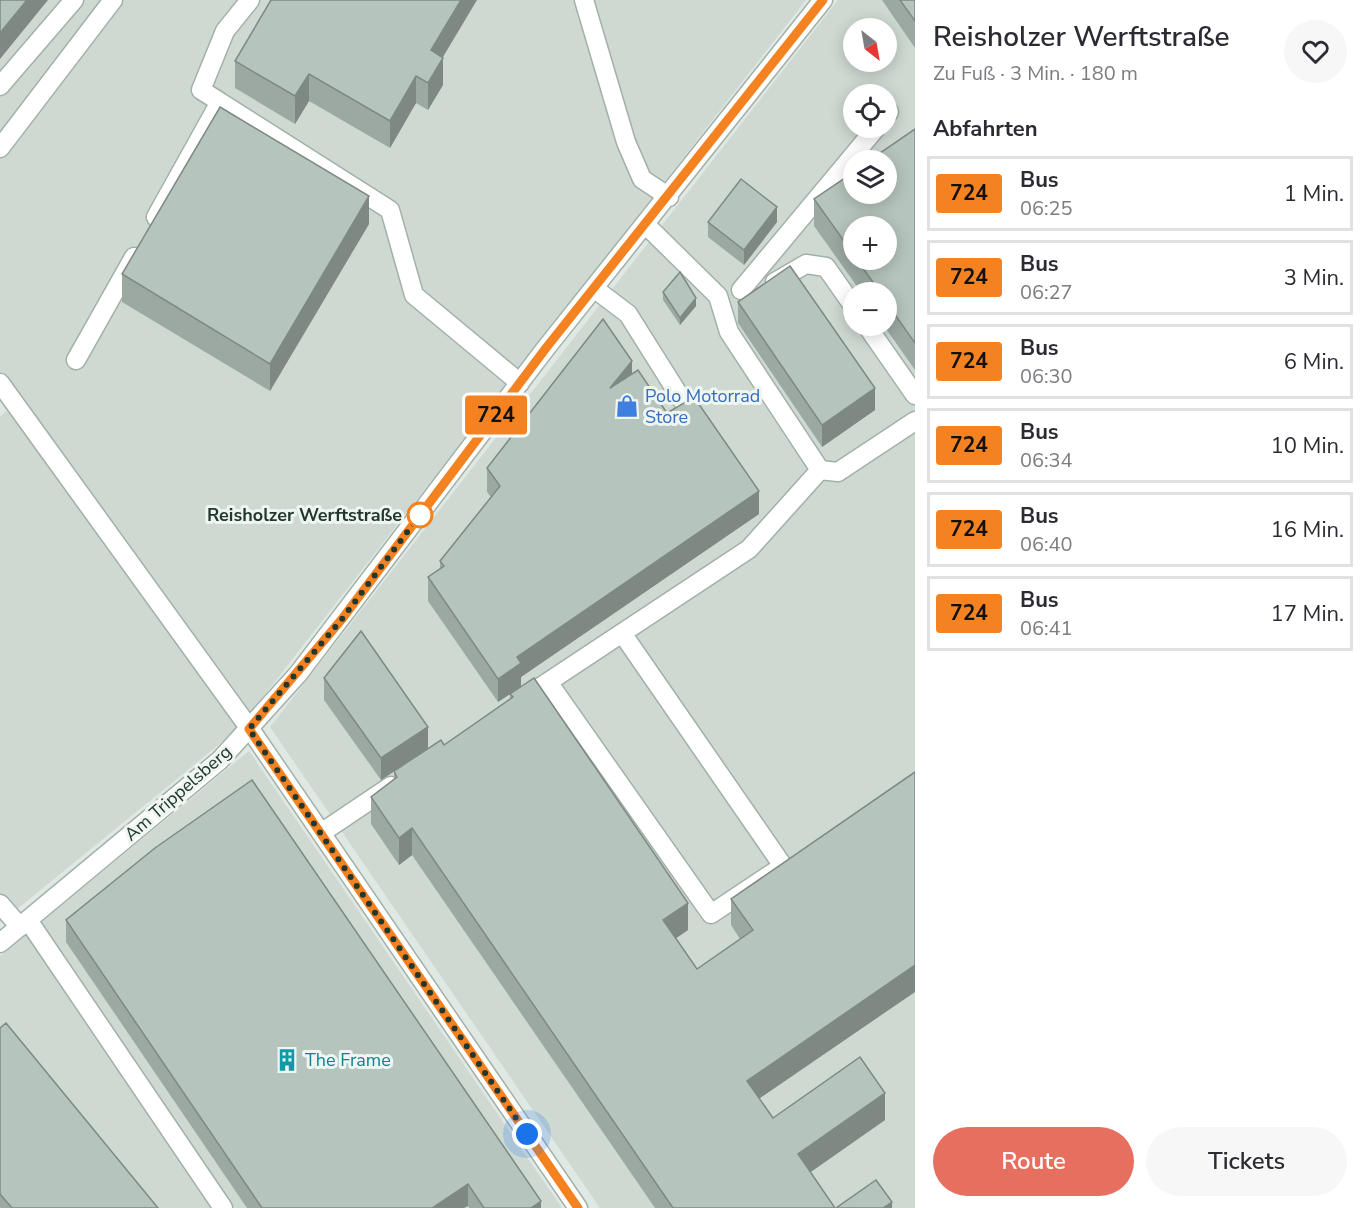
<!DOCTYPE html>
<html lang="de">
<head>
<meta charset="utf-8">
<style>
	body { margin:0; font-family:"Nunito Sans",sans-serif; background:#f7f7f7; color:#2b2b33; height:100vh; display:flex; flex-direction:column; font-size:22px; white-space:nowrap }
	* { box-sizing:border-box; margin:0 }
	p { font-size:20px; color:#7c7c81 }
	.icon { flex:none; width:33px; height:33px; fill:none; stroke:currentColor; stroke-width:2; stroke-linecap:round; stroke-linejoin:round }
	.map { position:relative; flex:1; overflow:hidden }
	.details { display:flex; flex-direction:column; background:#fff; width:450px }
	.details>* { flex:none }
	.badge { padding:0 12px; border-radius:4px; font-size:21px; line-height:39px }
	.needle { width:39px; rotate:149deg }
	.fabs { position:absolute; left:843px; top:18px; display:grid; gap:12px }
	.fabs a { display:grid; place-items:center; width:54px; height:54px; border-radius:50%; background:#fff; box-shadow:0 3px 15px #0003; font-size:30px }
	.you { position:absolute; width:30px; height:30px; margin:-15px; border:4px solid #fff; border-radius:50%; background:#1a73e8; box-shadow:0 0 0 9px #1a73e833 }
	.map>.badge { position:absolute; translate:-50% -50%; box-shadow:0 0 0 3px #fff }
	h2 { padding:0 18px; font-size:22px; line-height:54px }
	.round { display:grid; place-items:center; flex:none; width:63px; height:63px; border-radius:32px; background:#f7f7f7 }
	.head { display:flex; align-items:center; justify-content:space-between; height:102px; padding:0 18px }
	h1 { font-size:28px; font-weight:600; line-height:45px }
	.button { display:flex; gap:12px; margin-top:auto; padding:12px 18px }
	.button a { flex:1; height:69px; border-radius:36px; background:#e76f60; color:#fff; font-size:24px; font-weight:600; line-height:69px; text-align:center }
	.button a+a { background:#f7f7f7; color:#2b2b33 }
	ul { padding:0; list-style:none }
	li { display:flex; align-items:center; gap:18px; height:75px; margin:0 12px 9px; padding:0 6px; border:3px solid #e1e1e2; border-radius:0px }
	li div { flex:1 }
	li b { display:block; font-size:22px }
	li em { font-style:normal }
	li .badge { min-width:66px; font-weight:700; text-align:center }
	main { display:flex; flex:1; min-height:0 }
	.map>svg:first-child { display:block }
	.built { fill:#ced9d2; fill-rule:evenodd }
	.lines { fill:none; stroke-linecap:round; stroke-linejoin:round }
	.minor-casing { stroke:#a3b0a9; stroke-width:21 }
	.minor { stroke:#fff; stroke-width:18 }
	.wall { fill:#9ca9a2; fill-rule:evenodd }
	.shaded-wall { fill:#7f8984 }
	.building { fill:#b5c4bc; stroke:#7f8984; stroke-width:1.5 }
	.line-casing { stroke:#fff; stroke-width:14 }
	.line { stroke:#f58220; stroke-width:9 }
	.walk { stroke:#22382f; stroke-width:6; stroke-dasharray:0 10.8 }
	.stop-dot { fill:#fff; stroke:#f58220; stroke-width:3 }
	.labels { text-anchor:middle; stroke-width:6; stroke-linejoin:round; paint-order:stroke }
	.shop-label { font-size:18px; fill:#366cbe; stroke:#eff6f2; text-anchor:start }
	.stop-label { font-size:18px; font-weight:bold; fill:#22382f; stroke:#eff6f2; text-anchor:end }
	.street-label { font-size:18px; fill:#22382f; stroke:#eff6f2 }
	.culture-label { font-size:18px; fill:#0d838f; stroke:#eff6f2; text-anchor:start }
</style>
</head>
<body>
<main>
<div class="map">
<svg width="915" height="1208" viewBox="0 0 915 1208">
	<rect width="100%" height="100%" fill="#dfe9e3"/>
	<path class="built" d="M 0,0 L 806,0 L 238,729 L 0,923 L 0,417 L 18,400 L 0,372 Z
		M 838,0 L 915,0 L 915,1208 L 600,1208 L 270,727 ZM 854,28 L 886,28 L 886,62 L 854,62 ZM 854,94 L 886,94 L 886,128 L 854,128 ZM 854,160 L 886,160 L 886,194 L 854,194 ZM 854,226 L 886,226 L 886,260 L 854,260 ZM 854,292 L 886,292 L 886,326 L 854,326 Z
		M 249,751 L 562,1208 L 0,1208 L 0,956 Z"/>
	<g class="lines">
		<g class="minor-casing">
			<path id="minor" d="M 584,0 L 626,142 L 642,179 L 669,197
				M 0,86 L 74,0
				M 220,102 L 201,90 L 225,31 L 250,0
				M 886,115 L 889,112
				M 0,148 L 113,0
				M 156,217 L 220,102 L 390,210 L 414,295 L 520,383
				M 646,225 L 718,296 L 729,332 L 820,470 L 838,472 L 915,421
				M 775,282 L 806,264 L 826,267 L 854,307
				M 595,289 L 628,314 L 689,411
				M 741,290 L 876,128
				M 867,326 L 915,395
				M 76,360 L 134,257
				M 0,383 L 250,729 L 578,1208
				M 548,682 L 711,914 L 783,866 L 622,633
				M 539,688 L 749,549 L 820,470
				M 321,833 L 391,786
				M 0,904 L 20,927
				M 28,920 L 223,1208
				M 0,943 L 220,760 L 298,674 L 546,348 L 823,0"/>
		</g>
		<use href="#minor" class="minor"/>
	</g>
	<path class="wall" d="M 882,0 L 915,0 L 915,48 Z
		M 443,58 L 443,85 L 428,110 L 416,103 L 390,148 L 309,101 L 295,124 L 235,88 L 235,61 Z
		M 915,129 L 915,370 L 884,326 L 886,326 L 886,292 L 861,292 L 814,226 L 814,199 ZM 854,226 L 886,260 L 854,260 Z
		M 708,222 L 777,222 L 744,265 L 708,237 Z
		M 369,224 L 270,391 L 122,302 L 122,274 Z
		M 663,292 L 696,306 L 680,325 L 663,300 Z
		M 738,302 L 875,410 L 822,447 L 738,323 Z
		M 632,373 L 759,514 L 521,677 L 498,702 L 428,601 L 428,577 L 440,569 L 440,561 L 491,497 L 487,492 L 487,468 Z
		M 324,678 L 428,749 L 381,780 L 324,700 Z
		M 510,694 L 688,930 L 676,938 L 697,969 L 740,939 L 731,925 L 731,899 L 915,772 L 760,1099 L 773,1118 L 885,1120 L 810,1172 L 835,1208 L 655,1208 L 412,855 L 399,865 L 371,824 L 371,797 L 394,780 L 394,771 L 444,745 L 510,699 Z
		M 66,920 L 541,1208 L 469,1208 L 468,1206 L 464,1208 L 247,1208 L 66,942 Z
		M 0,1028 L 158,1208 L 0,1208 Z"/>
	<path class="shaded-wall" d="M 27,0 L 48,0 L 0,59 L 0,33 Z
		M 461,0 L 477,0 L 431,77 L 431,50 Z
		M 443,58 L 443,85 L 428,110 L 428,83 Z
		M 309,74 L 309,101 L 295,124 L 295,96 Z
		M 416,76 L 416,103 L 390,148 L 390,121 Z
		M 369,196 L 369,224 L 270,391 L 270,364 Z
		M 777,207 L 777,222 L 744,265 L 744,250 Z
		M 696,298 L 696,306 L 680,325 L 680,318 Z
		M 632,361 L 632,384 L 610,388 Z
		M 875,388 L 875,410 L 822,447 L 822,425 Z
		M 759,491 L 759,514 L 521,677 L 521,687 L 498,702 L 498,679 L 517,657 Z
		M 428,727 L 428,749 L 381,780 L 381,758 Z
		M 412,828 L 412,855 L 399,865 L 399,838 Z
		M 688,903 L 688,930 L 663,947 L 663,920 Z
		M 915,965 L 915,992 L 747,1107 L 747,1081 Z
		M 885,1093 L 885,1120 L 798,1181 L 798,1154 Z
		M 468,1184 L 468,1206 L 464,1208 L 432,1208 Z
		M 541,1201 L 541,1208 L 531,1208 Z
		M 892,1202 L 892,1208 L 883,1208 Z"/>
	<path class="building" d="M 0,0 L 27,0 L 0,33 Z
		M 271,0 L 461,0 L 431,50 L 443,58 L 428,83 L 416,76 L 390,121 L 309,74 L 295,96 L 235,61 Z
		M 900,0 L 915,0 L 915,21 Z
		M 220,107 L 369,196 L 270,364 L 122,274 Z
		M 915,129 L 915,343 L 886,302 L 886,292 L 880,292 L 857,260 L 886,260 L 886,226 L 854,226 L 854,255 L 814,199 L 854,172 L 854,194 L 886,194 L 886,160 L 870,160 Z
		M 741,179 L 777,207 L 744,250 L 708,222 Z
		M 790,266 L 875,388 L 822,425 L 738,302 Z
		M 680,272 L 696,298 L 680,318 L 663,292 Z
		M 603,319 L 632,361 L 610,388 L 638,370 L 667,413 L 694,397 L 759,491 L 517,657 L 521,663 L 498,679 L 428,577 L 444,566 L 440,561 L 500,486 L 487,468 Z
		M 361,631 L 428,727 L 381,758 L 324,678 Z
		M 534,678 L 688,903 L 663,920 L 697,969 L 753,930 L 731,899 L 915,772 L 915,965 L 747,1081 L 773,1118 L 860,1057 L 885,1093 L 798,1154 L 835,1208 L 673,1208 L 412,828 L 399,838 L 371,797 L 397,777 L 394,771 L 441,740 L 444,745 L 513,697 L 510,694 Z
		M 252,780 L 541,1201 L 531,1208 L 484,1208 L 468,1184 L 432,1208 L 262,1208 L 66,920 L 155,848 Z
		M 6,1023 L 158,1208 L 12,1208 L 0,1194 L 0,1028 Z
		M 876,1180 L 892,1202 L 883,1208 L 836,1208 Z"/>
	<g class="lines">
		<g class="line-casing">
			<path id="line" d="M 578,1208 L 249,729 L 342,619 L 546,348 L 823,0"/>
		</g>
		<use href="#line" class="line"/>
		<path class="walk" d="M 420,515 L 342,619 L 249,729 L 527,1134"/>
	</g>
	<defs>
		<g id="shop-bare" transform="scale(1.8)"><path d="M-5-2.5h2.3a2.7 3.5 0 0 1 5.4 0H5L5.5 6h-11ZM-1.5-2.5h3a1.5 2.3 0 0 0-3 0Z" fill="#3f7fe0" stroke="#eff6f2" stroke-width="2.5" paint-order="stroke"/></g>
		<g id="building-bare" transform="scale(1.8)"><path d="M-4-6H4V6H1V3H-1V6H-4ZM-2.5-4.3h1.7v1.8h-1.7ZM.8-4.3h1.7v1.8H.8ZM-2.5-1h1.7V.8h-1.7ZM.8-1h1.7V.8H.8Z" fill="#0f9aa8" stroke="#eff6f2" stroke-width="2.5" paint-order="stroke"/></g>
	</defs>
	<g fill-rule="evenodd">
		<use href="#shop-bare" x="627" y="406"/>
		<use href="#building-bare" x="287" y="1060"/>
	</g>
	<circle class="stop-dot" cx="420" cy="515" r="12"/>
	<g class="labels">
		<g class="shop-label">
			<text x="645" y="402">Polo Motorrad<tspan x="645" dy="21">Store</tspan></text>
		</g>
		<g class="stop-label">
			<text x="402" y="521">Reisholzer Werftstraße</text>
		</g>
		<g class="street-label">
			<text transform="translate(178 793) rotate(-41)" y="6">Am Trippelsberg</text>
		</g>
		<g class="culture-label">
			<text x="305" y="1066">The Frame</text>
		</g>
	</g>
</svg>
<div class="fabs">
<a><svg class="needle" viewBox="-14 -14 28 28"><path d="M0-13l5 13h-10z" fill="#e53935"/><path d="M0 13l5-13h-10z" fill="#7c7c81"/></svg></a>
<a><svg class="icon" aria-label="locate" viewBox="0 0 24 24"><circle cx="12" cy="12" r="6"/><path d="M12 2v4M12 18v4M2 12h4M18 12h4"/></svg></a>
<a><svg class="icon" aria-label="layers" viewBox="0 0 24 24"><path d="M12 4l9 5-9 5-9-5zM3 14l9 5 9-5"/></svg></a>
<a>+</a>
<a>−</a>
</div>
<div class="you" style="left:527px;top:1134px"></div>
<b class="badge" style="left:496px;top:415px;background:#f58220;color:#111">724</b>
</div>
<section class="details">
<div class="head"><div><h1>Reisholzer Werftstraße</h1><p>Zu Fuß · 3 Min. · 180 m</p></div><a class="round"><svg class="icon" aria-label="heart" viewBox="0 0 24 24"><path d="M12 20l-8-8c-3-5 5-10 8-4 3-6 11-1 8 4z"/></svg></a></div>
<h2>Abfahrten</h2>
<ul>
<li><span class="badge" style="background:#f58220;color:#111">724</span><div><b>Bus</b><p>06:25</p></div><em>1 Min.</em></li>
<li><span class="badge" style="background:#f58220;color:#111">724</span><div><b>Bus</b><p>06:27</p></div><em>3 Min.</em></li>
<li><span class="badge" style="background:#f58220;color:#111">724</span><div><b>Bus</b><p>06:30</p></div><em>6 Min.</em></li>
<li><span class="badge" style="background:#f58220;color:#111">724</span><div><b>Bus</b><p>06:34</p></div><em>10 Min.</em></li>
<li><span class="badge" style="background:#f58220;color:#111">724</span><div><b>Bus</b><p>06:40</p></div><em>16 Min.</em></li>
<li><span class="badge" style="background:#f58220;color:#111">724</span><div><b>Bus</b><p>06:41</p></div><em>17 Min.</em></li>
</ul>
<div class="button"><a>Route</a><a>Tickets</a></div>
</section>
</main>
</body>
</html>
